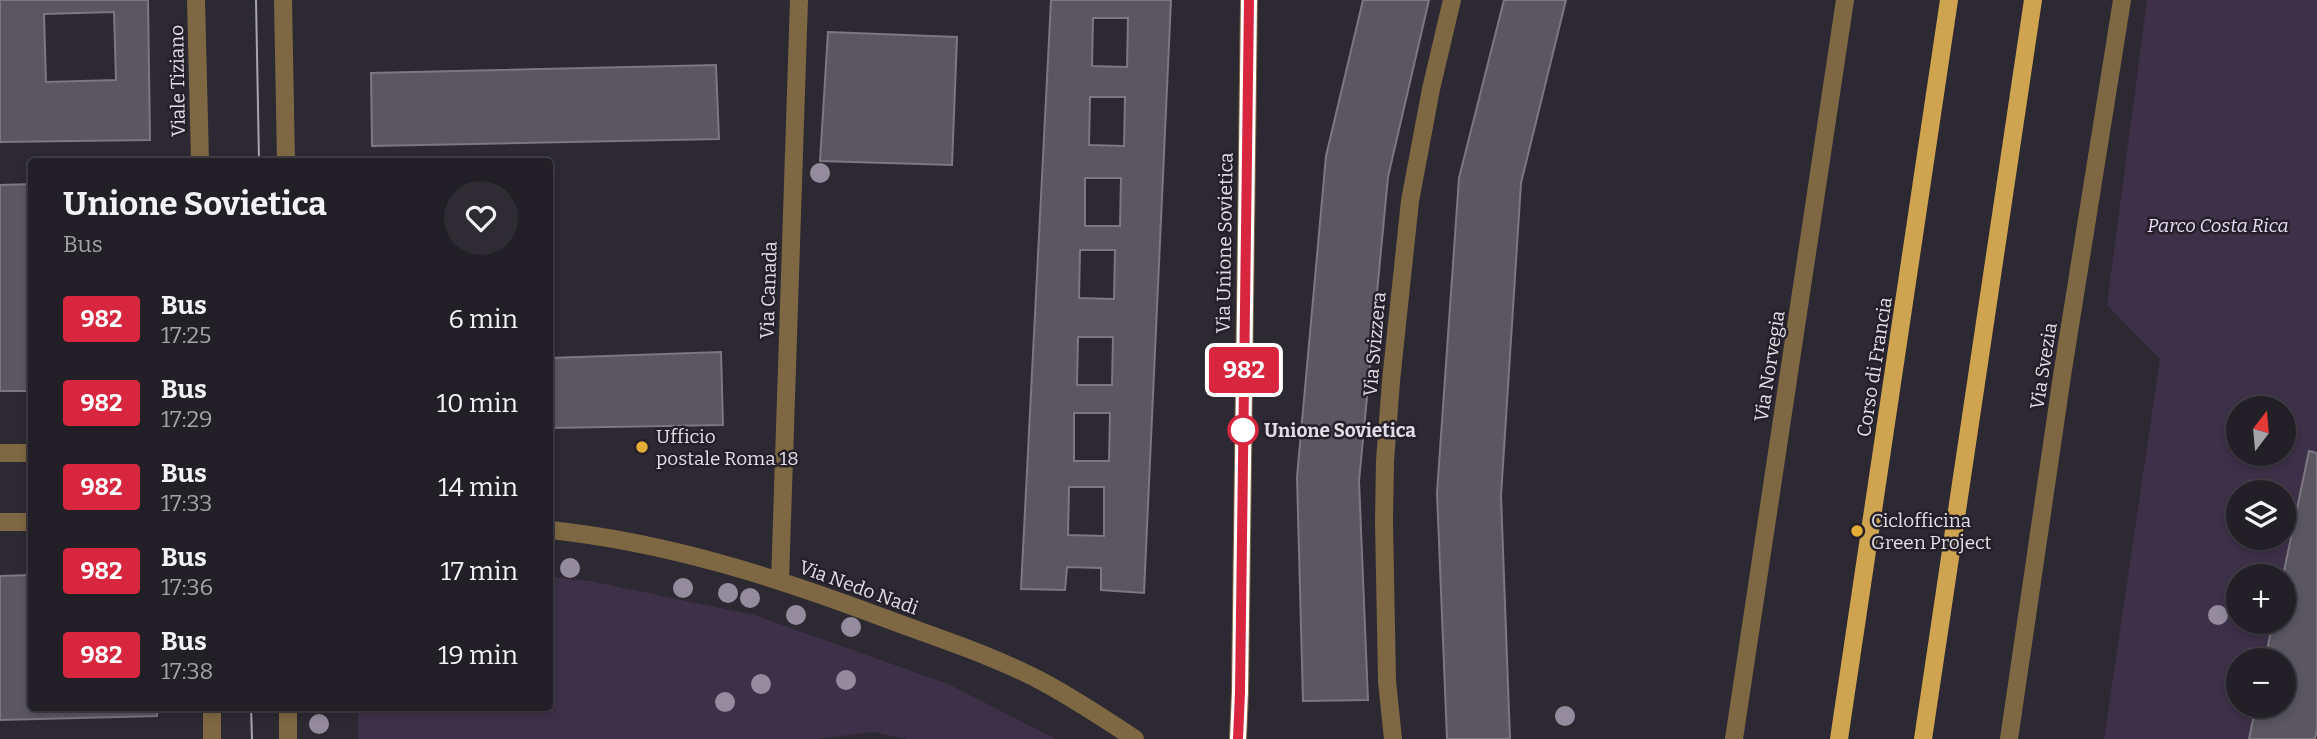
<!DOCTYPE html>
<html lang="it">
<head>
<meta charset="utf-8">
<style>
	body { margin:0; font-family:Bitter,serif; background:#2e2c32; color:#f1f3f6; height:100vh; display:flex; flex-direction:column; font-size:26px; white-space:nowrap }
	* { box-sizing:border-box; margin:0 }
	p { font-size:23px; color:#a2a2a7 }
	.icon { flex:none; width:38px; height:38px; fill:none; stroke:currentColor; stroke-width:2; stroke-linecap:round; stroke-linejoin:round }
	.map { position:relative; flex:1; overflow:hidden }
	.sheet { position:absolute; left:28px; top:158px; width:525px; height:553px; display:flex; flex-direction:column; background:#221f26; border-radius:7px; box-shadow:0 4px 10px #0003,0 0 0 2px #3f3d43 }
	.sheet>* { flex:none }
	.badge { padding:0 14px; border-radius:5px; font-size:24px; line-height:46px }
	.needle { width:46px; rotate:16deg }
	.fabs { position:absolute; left:2226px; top:396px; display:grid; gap:14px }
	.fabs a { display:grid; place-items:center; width:70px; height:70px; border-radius:50%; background:#221f26; box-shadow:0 4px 10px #0003,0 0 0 2px #3f3d43; font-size:35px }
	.map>.badge { position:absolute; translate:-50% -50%; box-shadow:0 0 0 4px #fff }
	.round { display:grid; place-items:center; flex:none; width:74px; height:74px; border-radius:37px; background:#2e2c32 }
	.head { display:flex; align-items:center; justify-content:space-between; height:119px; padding:0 35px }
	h1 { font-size:33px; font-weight:700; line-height:52px }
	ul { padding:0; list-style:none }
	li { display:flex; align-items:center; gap:21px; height:84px; padding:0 35px }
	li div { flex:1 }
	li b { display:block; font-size:26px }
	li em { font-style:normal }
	li .badge { min-width:77px; font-weight:700; text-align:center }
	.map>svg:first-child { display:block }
	.green { fill:#3d314a; fill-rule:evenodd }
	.building { fill:#5b5761; stroke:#7c7782; stroke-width:2; fill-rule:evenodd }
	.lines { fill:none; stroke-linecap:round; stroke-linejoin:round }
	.minor { stroke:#7d6843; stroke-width:18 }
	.major { stroke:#cfa451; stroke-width:18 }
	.tram { stroke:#a7a4ab; stroke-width:2 }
	.tree { fill:#948b9f }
	.line-casing { stroke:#fff; stroke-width:16 }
	.line { stroke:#d7263d; stroke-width:10 }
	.stop-dot { fill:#fff; stroke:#d7263d; stroke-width:3.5 }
	.poi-dot { fill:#e4ad35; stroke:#241f29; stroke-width:2.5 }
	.labels { text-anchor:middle; stroke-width:5; stroke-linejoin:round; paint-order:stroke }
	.street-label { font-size:19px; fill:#e1dee4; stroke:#241f29 }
	.park-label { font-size:19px; font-style:italic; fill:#e8dbf8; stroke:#241f29 }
	.stop-label { font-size:19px; font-weight:bold; fill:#e1dee4; stroke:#241f29; text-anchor:start }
	.poi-label { font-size:19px; fill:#e1dee4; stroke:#241f29; text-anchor:start }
</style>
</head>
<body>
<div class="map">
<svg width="2317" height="739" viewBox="0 0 2317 739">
	<rect width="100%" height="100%" fill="#2d2933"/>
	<path class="green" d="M 2147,0 L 2317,0 L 2317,453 L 2308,451 L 2283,576 L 2238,576 L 2238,621 L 2273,621 L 2265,660 L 2238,660 L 2238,705 L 2256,705 L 2249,739 L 2104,739 L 2160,359 L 2107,305 ZM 2238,408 L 2284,408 L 2284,453 L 2238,453 ZM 2238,492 L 2284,492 L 2284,537 L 2238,537 Z
		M 550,577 L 590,581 L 754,615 L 948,684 L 1056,739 L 907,739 L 874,732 L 816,739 L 358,739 L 358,707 L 550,707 Z"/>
	<path class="building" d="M 0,0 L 148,0 L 150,140 L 0,142 ZM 114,12 L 116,80 L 46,82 L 44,14 Z
		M 1051,0 L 1171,0 L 1144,593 L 1101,590 L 1101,568 L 1067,567 L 1065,590 L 1021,589 ZM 1093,18 L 1128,18 L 1127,67 L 1092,66 ZM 1090,97 L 1125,97 L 1124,146 L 1089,145 ZM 1085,178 L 1121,178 L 1120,226 L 1085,226 ZM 1080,250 L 1115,250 L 1114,299 L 1079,298 ZM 1078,337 L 1113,337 L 1112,385 L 1077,385 ZM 1074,413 L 1110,413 L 1109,461 L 1074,461 ZM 1069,487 L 1104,487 L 1104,536 L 1068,535 Z
		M 1363,0 L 1429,0 L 1388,177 L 1359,481 L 1368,700 L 1303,701 L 1297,477 L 1326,156 Z
		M 1504,0 L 1566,0 L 1521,183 L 1501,496 L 1510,739 L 1447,739 L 1437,493 L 1459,178 Z
		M 828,32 L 957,37 L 952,165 L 820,161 Z
		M 716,65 L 719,139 L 372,146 L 371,73 Z
		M 32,184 L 32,391 L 0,391 L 0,185 Z
		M 721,352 L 723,425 L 550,428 L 550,358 Z
		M 2309,451 L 2317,453 L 2317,730 L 2315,739 L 2249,739 L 2256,705 L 2284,705 L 2284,660 L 2265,660 L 2273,621 L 2284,621 L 2283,576 Z
		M 32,575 L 32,707 L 157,707 L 157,716 L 0,720 L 0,576 Z"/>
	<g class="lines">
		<path class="minor" d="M 196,0 L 200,161
			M 283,0 L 286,161
			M 0,453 L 32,453
			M 0,522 L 32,522
			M 550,530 C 666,542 779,578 887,619 C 940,639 995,656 1045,683 C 1076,700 1105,719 1135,739
			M 780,581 L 799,0
			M 212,707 L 212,739
			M 288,707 L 288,739
			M 1238,739 L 1240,692 L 1249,0
			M 1393,739 L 1387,681 L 1384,521 L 1385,461 L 1391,381 L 1410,201 L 1431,89 L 1452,0
			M 1734,739 L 1845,0
			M 2009,739 L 2062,376 L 2122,0"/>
		<path class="major" d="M 1839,739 L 1949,0
			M 1923,739 L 2033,0"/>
		<path class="tram" d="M 256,0 L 259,161
			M 251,707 L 252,739"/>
	</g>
	<g class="tree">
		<circle cx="820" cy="173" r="10"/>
		<circle cx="570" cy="568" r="10"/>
		<circle cx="683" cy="588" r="10"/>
		<circle cx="728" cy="593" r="10"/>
		<circle cx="750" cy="598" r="10"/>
		<circle cx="796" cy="615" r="10"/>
		<circle cx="2218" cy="615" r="10"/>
		<circle cx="851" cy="627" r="10"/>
		<circle cx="846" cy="680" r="10"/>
		<circle cx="761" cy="684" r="10"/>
		<circle cx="725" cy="702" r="10"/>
		<circle cx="1565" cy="716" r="10"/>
		<circle cx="319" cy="724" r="10"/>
	</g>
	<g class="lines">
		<g class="line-casing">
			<path id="line" d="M 1238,739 L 1240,692 L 1249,0"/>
		</g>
		<use href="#line" class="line"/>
	</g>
	<circle class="stop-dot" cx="1243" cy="430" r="14"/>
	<g class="poi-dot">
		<circle cx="642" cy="447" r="7"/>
		<circle cx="1857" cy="531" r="7"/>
	</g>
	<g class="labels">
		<g class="street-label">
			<text transform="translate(177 81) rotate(-91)" y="7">Viale Tiziano</text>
			<text transform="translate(1224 243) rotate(-89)" y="7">Via Unione Sovietica</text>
			<text transform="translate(768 290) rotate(-88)" y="7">Via Canada</text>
			<text transform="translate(1374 344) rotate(-85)" y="7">Via Svizzera</text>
			<text transform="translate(1769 366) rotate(-81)" y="7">Via Norvegia</text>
			<text transform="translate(2043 366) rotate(-81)" y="7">Via Svezia</text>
			<text transform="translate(1874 367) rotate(-81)" y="7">Corso di Francia</text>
			<text transform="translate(859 587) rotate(20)" y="7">Via Nedo Nadi</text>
		</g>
		<g class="park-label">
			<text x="2218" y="232">Parco Costa Rica</text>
		</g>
		<g class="stop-label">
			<text x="1264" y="437">Unione Sovietica</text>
		</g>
		<g class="poi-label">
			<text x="656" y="443">Ufficio<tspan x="656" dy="22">postale Roma 18</tspan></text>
			<text x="1871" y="527">Ciclofficina<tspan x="1871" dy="22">Green Project</tspan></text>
		</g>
	</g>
</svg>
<div class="fabs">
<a><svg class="needle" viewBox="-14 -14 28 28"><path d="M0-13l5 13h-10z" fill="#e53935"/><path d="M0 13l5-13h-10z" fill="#a2a2a7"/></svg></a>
<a><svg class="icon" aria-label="layers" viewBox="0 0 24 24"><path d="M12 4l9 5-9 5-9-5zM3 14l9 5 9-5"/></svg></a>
<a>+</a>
<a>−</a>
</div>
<b class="badge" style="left:1244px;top:370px;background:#d7263d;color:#fff">982</b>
<section class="sheet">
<div class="head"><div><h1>Unione Sovietica</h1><p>Bus</p></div><a class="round"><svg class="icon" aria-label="heart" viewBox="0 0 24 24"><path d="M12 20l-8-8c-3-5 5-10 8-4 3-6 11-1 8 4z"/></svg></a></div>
<ul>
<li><span class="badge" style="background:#d7263d;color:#fff">982</span><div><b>Bus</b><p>17:25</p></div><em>6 min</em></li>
<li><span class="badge" style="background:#d7263d;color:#fff">982</span><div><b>Bus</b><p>17:29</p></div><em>10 min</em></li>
<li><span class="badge" style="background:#d7263d;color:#fff">982</span><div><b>Bus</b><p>17:33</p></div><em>14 min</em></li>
<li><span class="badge" style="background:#d7263d;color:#fff">982</span><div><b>Bus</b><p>17:36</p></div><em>17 min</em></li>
<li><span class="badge" style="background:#d7263d;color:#fff">982</span><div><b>Bus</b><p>17:38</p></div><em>19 min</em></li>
</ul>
</section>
</div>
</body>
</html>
